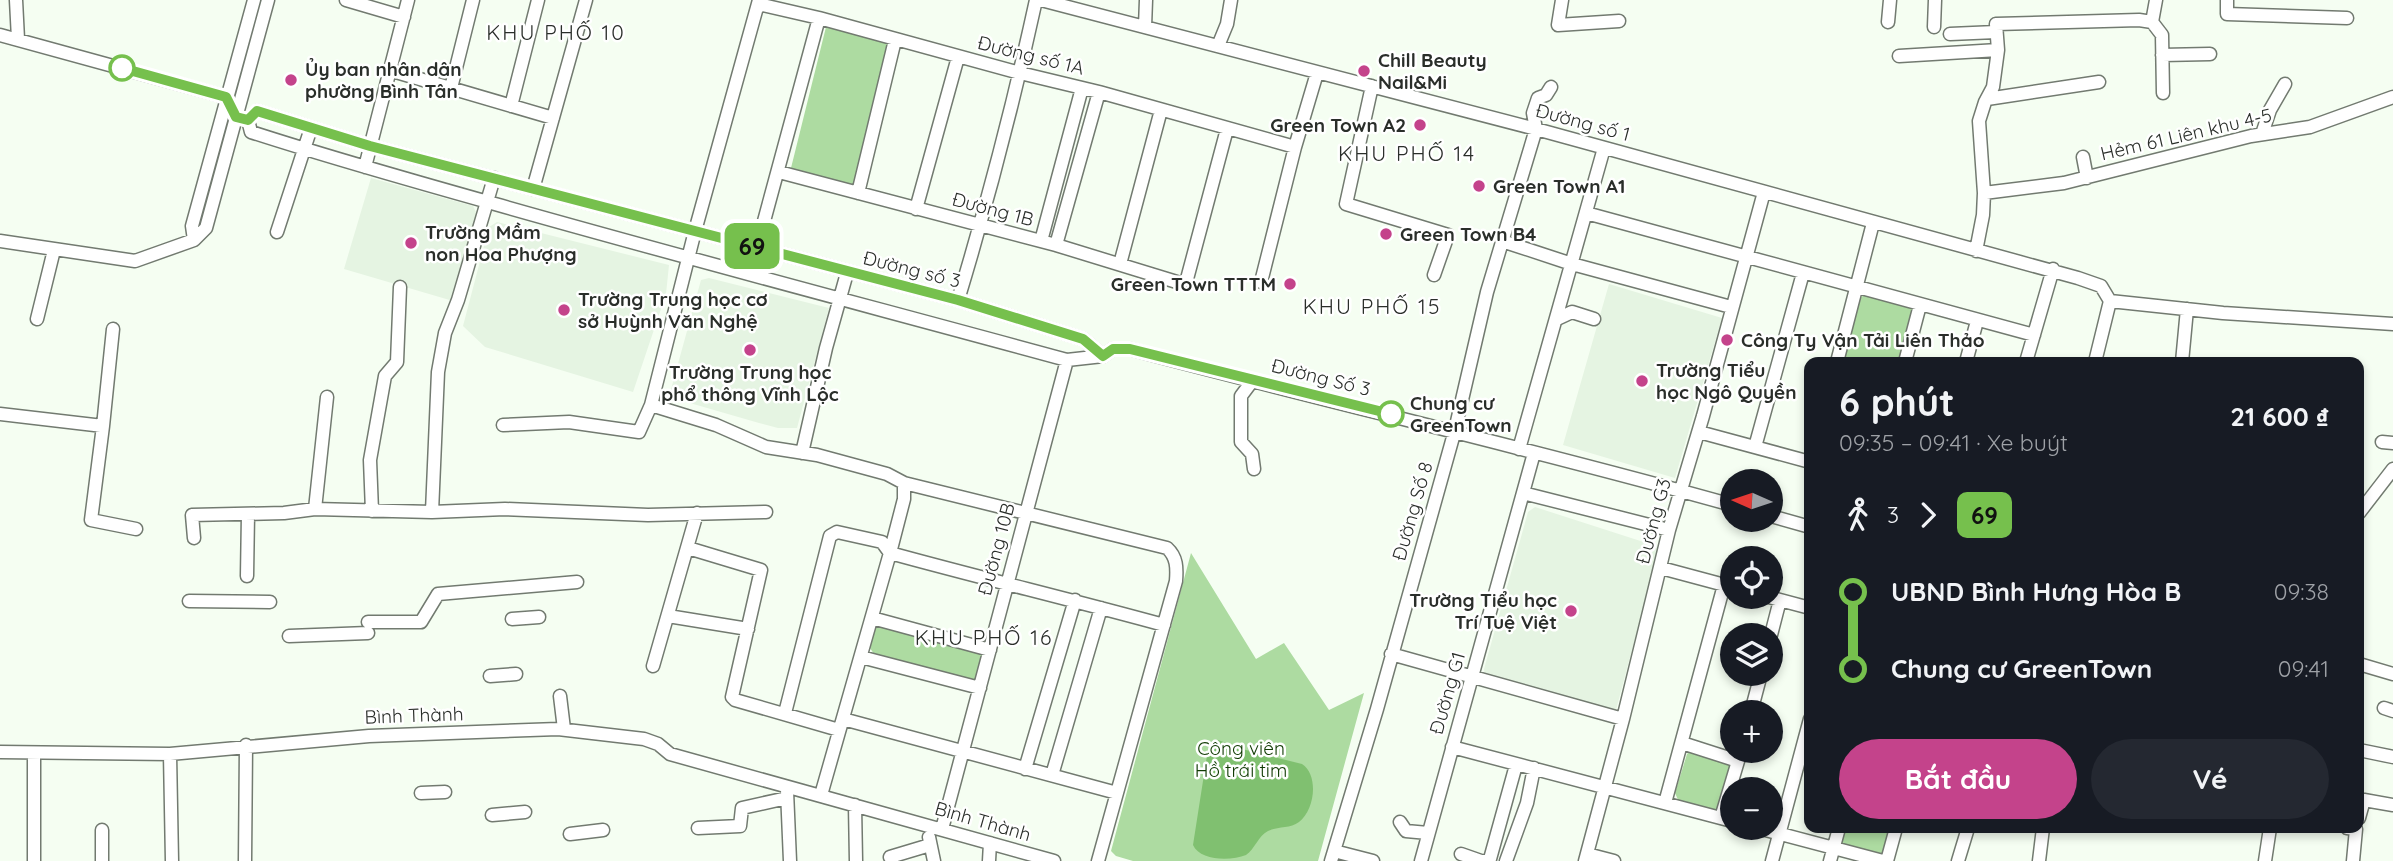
<!DOCTYPE html>
<html lang="vi">
<head>
<meta charset="utf-8">
<style>
	body { margin:0; font-family:Quicksand,sans-serif; background:#242831; color:#f1f3f6; height:100vh; display:flex; flex-direction:column; font-size:26px; white-space:nowrap }
	* { box-sizing:border-box; margin:0 }
	p { font-size:23px; color:#9ea1a6 }
	.icon { flex:none; width:38px; height:38px; fill:none; stroke:currentColor; stroke-width:2; stroke-linecap:round; stroke-linejoin:round }
	.map { position:relative; flex:1; overflow:hidden }
	.details { position:absolute; left:1804px; top:357px; width:560px; height:476px; display:flex; flex-direction:column; background:#171b24; border-radius:14px; box-shadow:0 4px 10px #0003 }
	.details>* { flex:none }
	.badge { padding:0 14px; border-radius:10px; font-size:24px; line-height:46px }
	.needle { width:46px; rotate:273deg }
	.fabs { position:absolute; left:1720px; top:469px; display:grid; gap:14px }
	.fabs a { display:grid; place-items:center; width:63px; height:63px; border-radius:50%; background:#171b24; box-shadow:0 4px 10px #0003; font-size:35px }
	.map>.badge { position:absolute; translate:-50% -50%; box-shadow:0 0 0 4px #fff }
	.legs { display:flex; align-items:center; gap:10px; height:77px; padding:0 35px; font-size:23px }
	.legs p { margin-inline-start:auto }
	.head { display:flex; align-items:center; justify-content:space-between; height:119px; padding:0 35px }
	h1 { font-size:38px; font-weight:700; line-height:52px }
	.cta { display:flex; gap:14px; margin-top:auto; padding:14px 35px }
	.cta a { flex:1; height:80px; border-radius:42px; background:#c4438b; color:#fff; font-size:28px; font-weight:700; line-height:80px; text-align:center }
	.cta a+a { background:#242831; color:#f1f3f6 }
	ul { padding:0 35px; list-style:none }
	li { display:flex; align-items:center; gap:24px; height:77px; font-size:26px }
	li i { display:grid; place-items:center; width:10px; height:100%; margin:0 9px; background:currentColor }
	li i::after { content:''; width:18px; height:18px; margin:-9px; border:5px solid; border-radius:50%; background:#171b24 }
	li p { margin-inline-start:auto }
	li:first-child i { background:linear-gradient(#0000 50%,currentColor 0) }
	li:last-child i { background:linear-gradient(currentColor 50%,#0000 0) }
	.map>svg:first-child { display:block }
	.built { fill:#e5f4e2 }
	.park { fill:#addba1 }
	.water { fill:#80c070 }
	.lines { fill:none; stroke-linecap:round; stroke-linejoin:round }
	.minor-casing { stroke:#727a70; stroke-width:15 }
	.minor { stroke:#fff; stroke-width:12 }
	.line-1-casing { stroke:#fff; stroke-width:16 }
	.line-1 { stroke:#76c04d; stroke-width:10 }
	.stop-1-dot { fill:#fff; stroke:#76c04d; stroke-width:3.5 }
	.poi-dot { fill:#c4438b; stroke:#fff; stroke-width:2.5 }
	.labels { text-anchor:middle; stroke-width:5; stroke-linejoin:round; paint-order:stroke }
	.street-label { font-size:19px; fill:#2a2e2a; stroke:#fff }
	.poi-label { font-size:19px; font-weight:bold; fill:#2a2e2a; stroke:#fff; text-anchor:start }
	.stop-label { font-size:19px; font-weight:bold; fill:#2a2e2a; stroke:#fff; text-anchor:start }
	.park-label { font-size:19px; fill:#113c04; stroke:#fff }
	.neighbourhood-label { font-size:21px; letter-spacing:2px; fill:#2a2e2a; stroke:#fff }
</style>
</head>
<body>
<div class="map">
<svg width="2393" height="861" viewBox="0 0 2393 861">
	<rect width="100%" height="100%" fill="#f5fef2"/>
	<path class="built" d="M 371,178 L 473,206 L 478,216 L 453,301 L 344,269 Z
		M 497,222 L 669,265 L 666,294 L 633,392 L 485,347 L 463,326 L 489,227 Z
		M 709,278 L 829,308 L 797,428 L 778,428 L 759,423 L 676,399 L 670,393 L 701,280 Z
		M 1609,284 L 1722,318 L 1675,478 L 1563,445 Z
		M 1535,507 L 1656,546 L 1658,552 L 1616,710 L 1610,711 L 1485,677 L 1484,669 L 1528,512 Z"/>
	<path class="park" d="M 826,27 L 889,41 L 856,182 L 851,185 L 791,168 Z
		M 1865,294 L 1912,306 L 1914,309 L 1901,362 L 1840,362 L 1857,301 Z
		M 1191,553 L 1256,659 L 1284,643 L 1329,710 L 1364,693 L 1318,861 L 1133,861 L 1116,856 L 1111,851 Z
		M 882,625 L 981,652 L 984,656 L 978,680 L 973,682 L 874,654 L 870,648 L 874,628 Z
		M 1692,750 L 1729,762 L 1732,766 L 1720,807 L 1714,811 L 1679,802 L 1675,793 L 1687,754 Z
		M 1844,828 L 1890,828 L 1883,856 L 1840,845 Z"/>
	<path class="water" d="M 1218,740 L 1246,750 L 1302,764 C 1319,775 1315,810 1299,822 C 1290,829 1278,826 1268,831 C 1258,836 1255,849 1246,855 C 1231,861 1200,861 1193,845 L 1208,749 L 1211,742 Z"/>
	<g class="lines">
		<g class="minor-casing">
			<path id="minor" d="M 16,0 L 18,39
				M 346,0 L 404,17
				M 1041,0 L 1536,129 L 2078,278 L 2101,286 L 2110,301 L 2095,362
				M 1562,0 L 1558,25 L 1619,21
				M 2227,0 L 2227,14 L 2347,18
				M 758,4 L 819,18 L 1020,73 L 1099,92 L 1295,147
				M 1888,22 L 1890,0
				M 2152,22 L 2162,35 L 2163,93
				M 1145,27 L 1146,0
				M 1934,27 L 1935,0
				M 1950,34 L 1996,32
				M 0,35 L 226,97 L 236,117
				M 1218,46 L 1227,24 L 1231,0
				M 2162,55 L 2210,54
				M 1899,56 L 1998,50
				M 389,70 L 553,118
				M 1372,86 L 1346,204 L 1448,235 L 1434,275
				M 451,88 L 473,0
				M 1987,99 L 2099,82
				M 511,106 L 538,0
				M 248,120 L 251,132 C 331,158 413,181 495,204 C 685,258 876,308 1067,360 L 1103,356 L 1113,349 L 1130,349 C 1331,403 1533,449 1732,505
				M 248,120 L 257,111 L 370,146 L 958,300 L 1083,339 L 1103,356
				M 2262,134 L 2270,110 L 2285,84
				M 2083,157 L 2087,178
				M 365,167 L 408,0
				M 779,172 L 1056,245 L 1180,283 L 1187,279 L 1227,129
				M 533,189 L 586,0
				M 858,193 L 895,40
				M 1984,193 L 2064,183 L 2251,136 L 2310,127 L 2393,97
				M 916,209 L 958,57
				M 1586,213 L 2034,335
				M 277,232 L 311,128
				M 194,240 L 192,226 L 254,0
				M 0,241 L 135,261 L 194,240 L 206,228 L 268,0
				M 1041,241 L 1082,88
				M 1502,241 L 1572,264 L 1731,307
				M 1056,245 L 1099,92
				M 757,247 L 819,18
				M 1976,251 L 1983,215 L 1984,193 L 1979,121 L 1985,102 L 1993,87 L 1998,50 L 1996,24 L 2139,20 L 2152,22 L 2156,0
				M 1120,264 L 1161,110
				M 1261,282 L 1295,147 L 1317,73
				M 958,300 C 988,201 1014,101 1036,0
				M 2110,301 L 2223,313 L 2393,324
				M 37,319 L 54,250
				M 1557,319 L 1572,312 L 1594,319
				M 1837,362 L 1873,223
				M 1905,362 L 1920,305
				M 1966,362 L 1977,321
				M 2026,362 L 2053,269
				M 2182,362 L 2187,309
				M 1253,380 L 1241,396 L 1241,442 L 1252,454 L 1254,469
				M 651,405 L 716,425 L 766,447 L 817,455 L 887,474 L 904,483 L 904,499 L 890,553 L 821,795
				M 0,414 L 103,426 L 113,329
				M 503,425 L 569,422 L 639,432 L 651,405 L 695,231 L 759,0
				M 103,426 L 91,520 L 136,529
				M 1699,432 L 1810,462
				M 2382,442 L 2393,443
				M 1755,447 L 1803,273
				M 1519,449 L 1604,148
				M 802,453 L 826,348 L 847,273
				M 904,483 L 1167,548 C 1177,557 1177,568 1176,581 L 1098,861
				M 1523,493 L 1669,530
				M 315,509 L 327,397
				M 372,511 L 370,460 L 385,376 L 397,362 L 400,287
				M 432,512 L 438,372 L 445,333 L 458,300 L 494,178
				M 2359,513 L 2393,469
				M 1771,516 L 1810,527
				M 194,538 L 192,515 L 284,513 L 315,509 L 432,512 L 505,509 L 648,515 L 766,512
				M 688,548 L 761,570 L 732,697 L 735,700 L 839,730
				M 1661,568 L 1732,587
				M 247,576 L 248,514
				M 1769,597 L 1810,608
				M 189,601 L 270,602
				M 668,616 L 748,629
				M 872,618 L 990,650
				M 512,619 L 539,617
				M 368,622 L 421,622 L 438,594 L 577,582
				M 1771,635 L 1780,600
				M 289,636 L 368,633
				M 1391,654 L 1623,719
				M 861,657 L 980,688
				M 2359,664 L 2393,674
				M 653,666 L 697,513
				M 490,676 L 516,674
				M 560,696 L 564,729
				M 2384,708 L 2393,711
				M 1751,712 L 1761,674
				M 785,713 L 830,536 L 837,532 L 882,542 L 890,553 C 981,578 1073,600 1164,625
				M 843,719 L 1117,793
				M 1682,743 L 1738,761
				M 1452,747 L 1732,821
				M 2359,750 L 2393,757
				M 0,752 L 170,754 L 369,736 L 558,729 L 644,739 L 658,744 L 670,754 L 1054,861
				M 170,754 L 172,861
				M 1025,769 L 1075,600
				M 1052,775 L 1101,608
				M 787,791 L 790,861
				M 421,793 L 445,792
				M 1665,803 L 1724,585
				M 855,805 L 856,861
				M 492,815 L 525,812
				M 1721,818 L 1741,751
				M 2359,818 L 2364,800 L 2393,805
				M 1400,822 L 1406,831 L 1428,833
				M 698,828 L 740,826 L 742,808 L 787,798
				M 1758,828 L 1883,861
				M 2347,828 L 2356,829 L 2353,861
				M 942,829 L 1067,360
				M 570,834 L 603,830
				M 929,837 L 934,861
				M 1334,851 L 1373,861
				M 1461,854 L 1481,861
				M 1587,854 L 1614,861
				M 890,857 L 930,845
				M 34,861 L 34,754
				M 102,861 L 102,830
				M 245,861 L 246,745
				M 989,861 L 990,843
				M 1331,861 L 1377,709 L 1455,430 L 1487,292 L 1536,129 L 1533,113 L 1538,98 L 1546,95 L 1551,87
				M 1421,861 L 1534,453
				M 1484,861 L 1490,859 L 1516,765
				M 1506,861 L 1527,803 L 1534,768
				M 1585,861 L 1623,719 L 1669,530 L 1703,416 L 1764,192
				M 1772,861 L 1810,719
				M 1830,861 L 1839,828
				M 1887,861 L 1896,828
				M 1958,861 L 1968,828
				M 2039,861 L 2043,828
				M 2265,861 L 2270,828"/>
		</g>
		<use href="#minor" class="minor"/>
	</g>
	<g class="lines">
		<g class="line-1-casing">
			<path id="line-1" d="M 122,68 L 226,97 L 236,117 L 248,120 L 257,111 L 370,146 L 958,300 L 1083,339 L 1103,356 L 1113,349 L 1130,349 L 1391,414"/>
		</g>
		<use href="#line-1" class="line-1"/>
	</g>
	<g class="stop-1-dot">
		<circle cx="122" cy="68" r="12"/>
		<circle cx="1391" cy="414" r="12"/>
	</g>
	<g class="poi-dot">
		<circle cx="1364" cy="71" r="7"/>
		<circle cx="291" cy="80" r="7"/>
		<circle cx="1420" cy="125" r="7"/>
		<circle cx="1479" cy="186" r="7"/>
		<circle cx="1386" cy="234" r="7"/>
		<circle cx="411" cy="243" r="7"/>
		<circle cx="1290" cy="284" r="7"/>
		<circle cx="564" cy="310" r="7"/>
		<circle cx="1727" cy="340" r="7"/>
		<circle cx="750" cy="350" r="7"/>
		<circle cx="1642" cy="381" r="7"/>
		<circle cx="1571" cy="611" r="7"/>
	</g>
	<g class="labels">
		<g class="street-label">
			<text transform="translate(1031 55) rotate(14)" y="7">Đường số 1A</text>
			<text transform="translate(1583 122) rotate(15)" y="7">Đường số 1</text>
			<text transform="translate(2186 134) rotate(-13)" y="7">Hẻm 61 Liên khu 4-5</text>
			<text transform="translate(993 209) rotate(15)" y="7">Đường 1B</text>
			<text transform="translate(912 269) rotate(14)" y="7">Đường số 3</text>
			<text transform="translate(1321 377) rotate(14)" y="7">Đường Số 3</text>
			<text transform="translate(1412 511) rotate(-74)" y="7">Đường Số 8</text>
			<text transform="translate(1653 521) rotate(-75)" y="7">Đường G3</text>
			<text transform="translate(996 549) rotate(-75)" y="7">Đường 10B</text>
			<text transform="translate(1447 693) rotate(-74)" y="7">Đường G1</text>
			<text transform="translate(414 715) rotate(-2)" y="7">Bình Thành</text>
			<text transform="translate(983 821) rotate(16)" y="7">Bình Thành</text>
		</g>
		<g class="poi-label">
			<text x="1378" y="67">Chill Beauty<tspan x="1378" dy="22">Nail&amp;Mi</tspan></text>
			<text x="305" y="76">Ủy ban nhân dân<tspan x="305" dy="22">phường Bình Tân</tspan></text>
			<text x="1406" y="132" text-anchor="end">Green Town A2</text>
			<text x="1493" y="193">Green Town A1</text>
			<text x="425" y="239">Trường Mầm<tspan x="425" dy="22">non Hoa Phượng</tspan></text>
			<text x="1400" y="241">Green Town B4</text>
			<text x="1276" y="291" text-anchor="end">Green Town TTTM</text>
			<text x="578" y="306">Trường Trung học cơ<tspan x="578" dy="22">sở Huỳnh Văn Nghệ</tspan></text>
			<text x="1741" y="347">Công Ty Vận Tải Liên Thảo</text>
			<text x="1656" y="377">Trường Tiểu<tspan x="1656" dy="22">học Ngô Quyền</tspan></text>
			<text x="750" y="379" text-anchor="middle">Trường Trung học<tspan x="750" dy="22">phổ thông Vĩnh Lộc</tspan></text>
			<text x="1557" y="607" text-anchor="end">Trường Tiểu học<tspan x="1557" dy="22">Trí Tuệ Việt</tspan></text>
		</g>
		<g class="stop-label">
			<text x="1410" y="410">Chung cư<tspan x="1410" dy="22">GreenTown</tspan></text>
		</g>
		<g class="park-label">
			<text x="1241" y="755">Công viên<tspan x="1241" dy="22">Hồ trái tim</tspan></text>
		</g>
		<g class="neighbourhood-label">
			<text x="556" y="40">KHU PHỐ 10</text>
			<text x="1407" y="161">KHU PHỐ 14</text>
			<text x="1372" y="314">KHU PHỐ 15</text>
			<text x="984" y="645">KHU PHỐ 16</text>
		</g>
	</g>
</svg>
<div class="fabs">
<a><svg class="needle" viewBox="-14 -14 28 28"><path d="M0-13l5 13h-10z" fill="#e53935"/><path d="M0 13l5-13h-10z" fill="#9ea1a6"/></svg></a>
<a><svg class="icon" aria-label="locate" viewBox="0 0 24 24"><circle cx="12" cy="12" r="6"/><path d="M12 2v4M12 18v4M2 12h4M18 12h4"/></svg></a>
<a><svg class="icon" aria-label="layers" viewBox="0 0 24 24"><path d="M12 4l9 5-9 5-9-5zM3 14l9 5 9-5"/></svg></a>
<a>+</a>
<a>−</a>
</div>
<b class="badge" style="left:752px;top:246px;background:#76c04d;color:#111">69</b>
<section class="details">
<div class="head"><div><h1>6 phút</h1><p>09:35 – 09:41 · Xe buýt</p></div><b>21 600 ₫</b></div>
<div class="legs"><svg class="icon" aria-label="walk" viewBox="0 0 24 24"><circle cx="13" cy="4" r="2"/><path d="M13 8l-2 6 4 7M11 14l-3 7M7 12l3-4h3l4 4"/></svg>3<svg class="icon" aria-label="forward" viewBox="0 0 24 24"><path d="M9 5l7 7-7 7"/></svg><b class="badge" style="background:#76c04d;color:#111">69</b></div>
<ul>
<li><i style="color:#76c04d"></i><b>UBND Bình Hưng Hòa B</b><p>09:38</p></li>
<li><i style="color:#76c04d"></i><b>Chung cư GreenTown</b><p>09:41</p></li>
</ul>
<div class="cta"><a>Bắt đầu</a><a>Vé</a></div>
</section>
</div>
</body>
</html>
